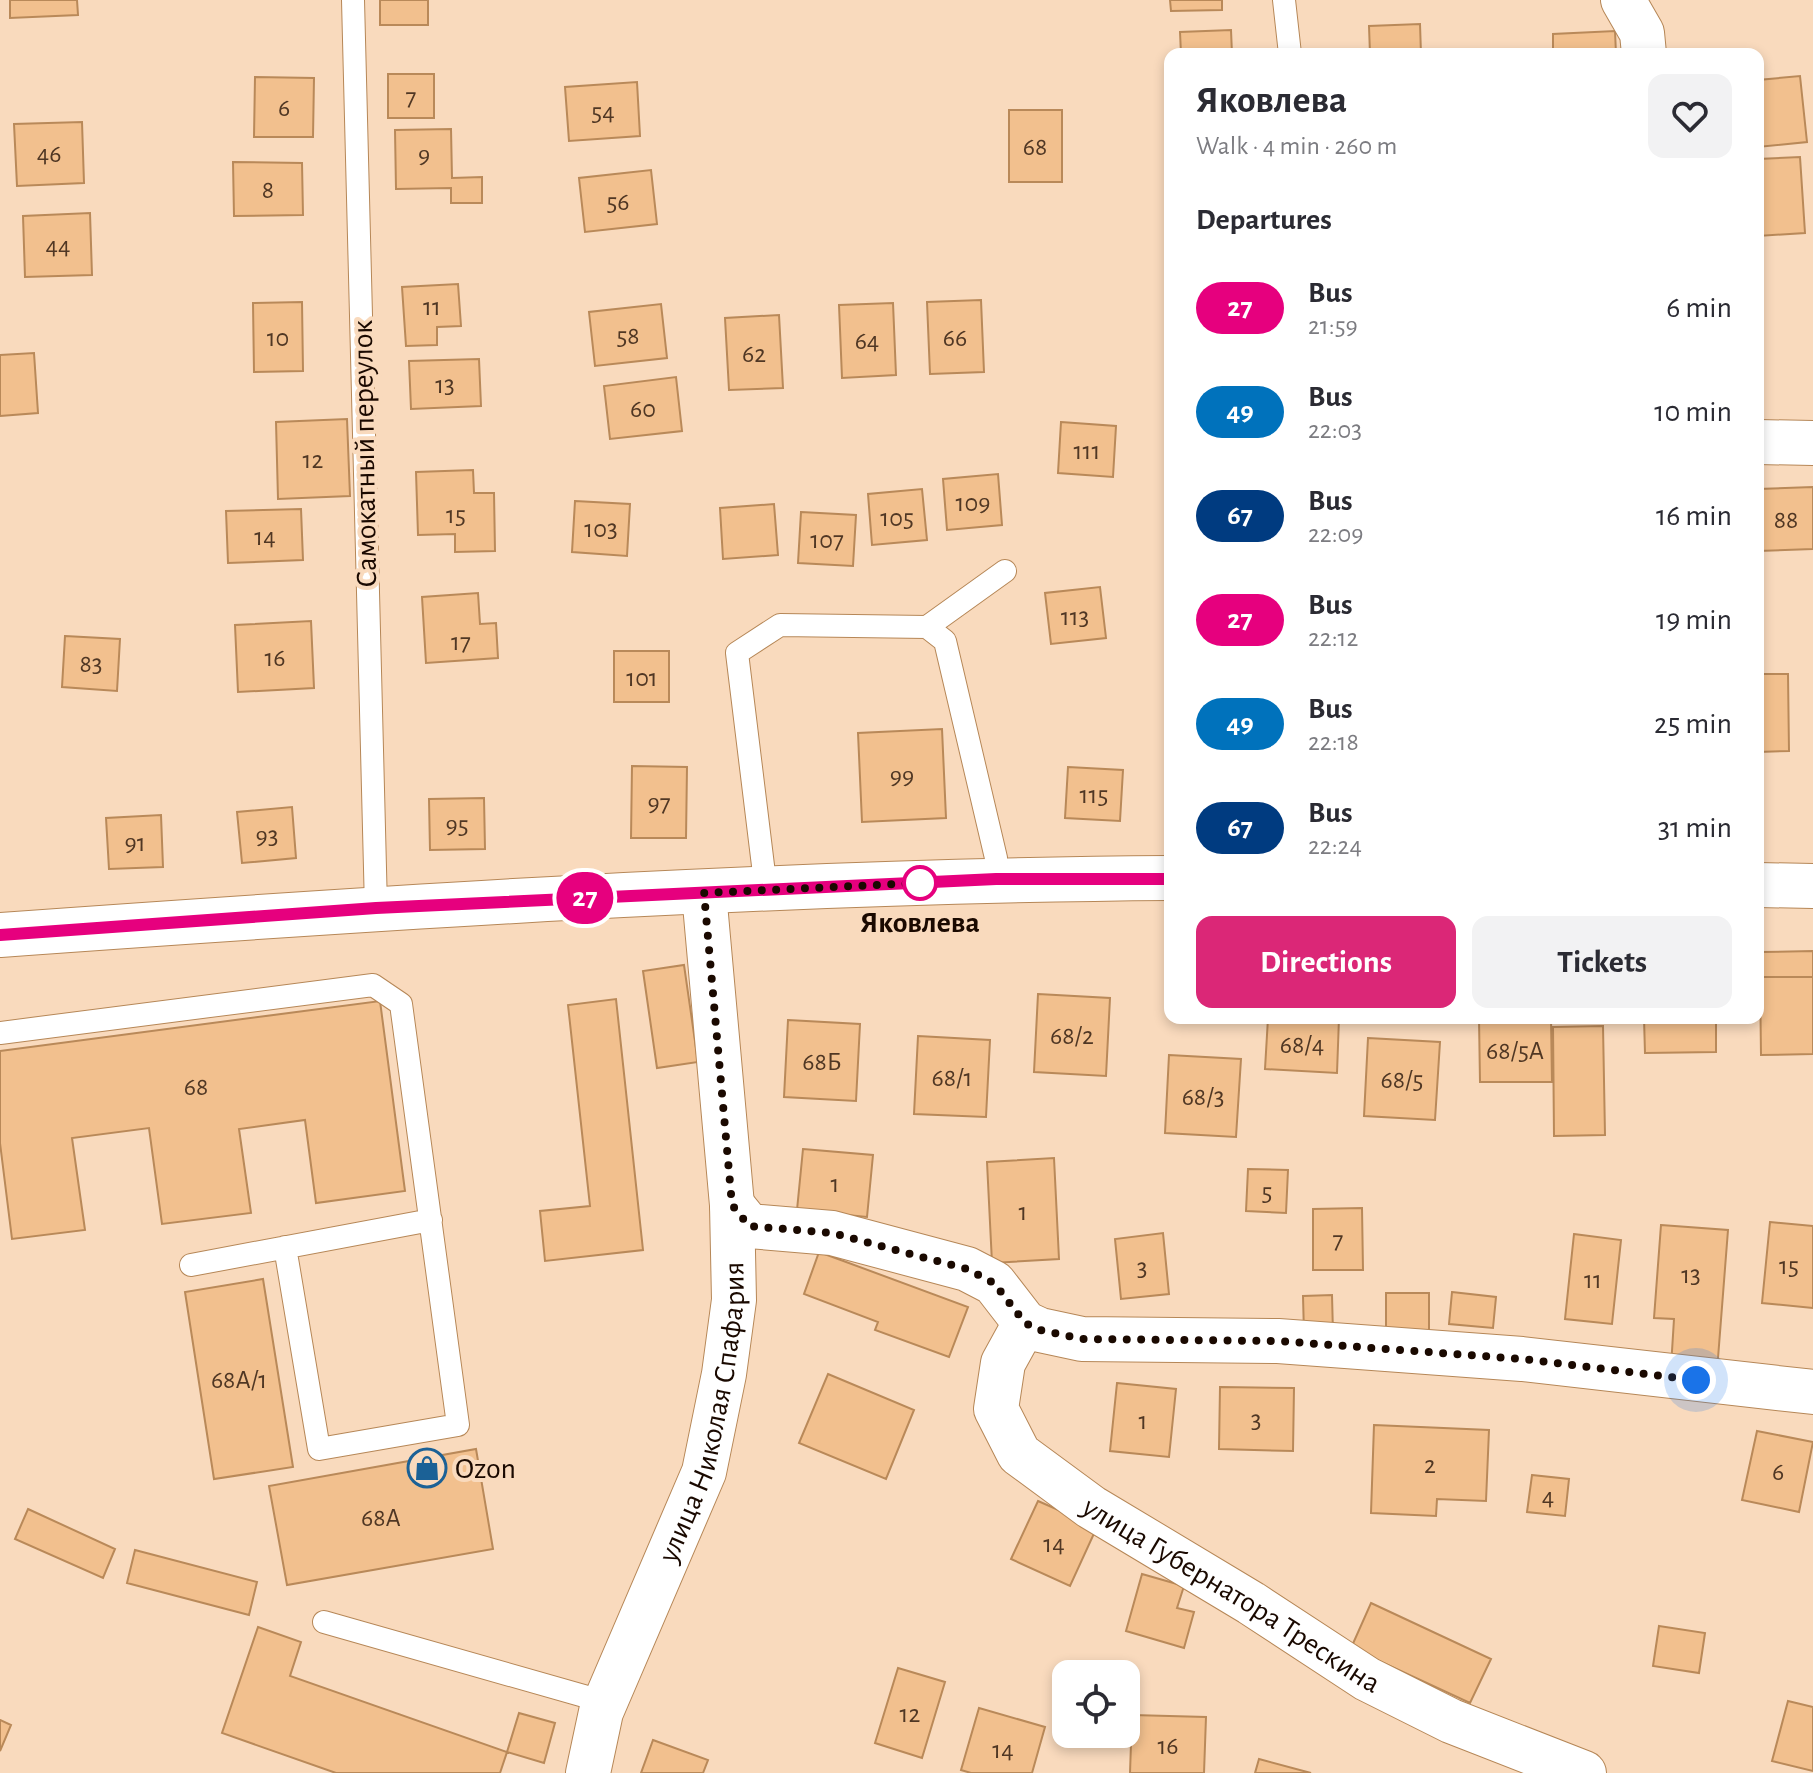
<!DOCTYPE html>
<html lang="en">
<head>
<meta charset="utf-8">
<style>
	body { margin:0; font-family:"Alegreya Sans",sans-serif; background:#f2f2f3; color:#2b2b33; height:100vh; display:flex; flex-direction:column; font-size:30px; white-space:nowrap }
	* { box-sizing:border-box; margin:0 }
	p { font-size:26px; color:#7c7c81 }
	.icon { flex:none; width:44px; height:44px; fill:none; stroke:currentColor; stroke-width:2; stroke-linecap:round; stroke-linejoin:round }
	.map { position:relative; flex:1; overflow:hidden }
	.sheet { position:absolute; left:1164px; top:48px; width:600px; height:976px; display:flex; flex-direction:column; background:#fff; border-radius:16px; box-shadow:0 4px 12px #0003 }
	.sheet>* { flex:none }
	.badge { padding:0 16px; border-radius:26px; font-size:28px; line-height:52px }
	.controls { position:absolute; left:1052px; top:1660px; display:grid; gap:16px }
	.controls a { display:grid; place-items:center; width:88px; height:88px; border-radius:16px; background:#fff; box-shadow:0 4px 12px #0003; font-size:40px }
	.you { position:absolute; width:40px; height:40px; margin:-20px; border:6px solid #fff; border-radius:50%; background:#1a73e8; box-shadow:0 0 0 12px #1a73e833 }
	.map>.badge { position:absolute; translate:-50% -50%; box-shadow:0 0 0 4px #fff }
	h2 { padding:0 32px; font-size:30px; line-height:72px }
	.round { display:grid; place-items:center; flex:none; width:84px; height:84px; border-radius:16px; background:#f2f2f3 }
	.overview { display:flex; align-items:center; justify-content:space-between; height:136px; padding:0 32px }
	h1 { font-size:38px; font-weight:700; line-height:60px }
	.cta { display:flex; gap:16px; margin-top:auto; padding:16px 32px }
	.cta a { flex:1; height:92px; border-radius:16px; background:#db2777; color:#fff; font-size:32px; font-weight:700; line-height:92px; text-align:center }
	.cta a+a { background:#f2f2f3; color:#2b2b33 }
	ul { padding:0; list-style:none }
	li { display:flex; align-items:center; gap:24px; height:104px; padding:0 32px }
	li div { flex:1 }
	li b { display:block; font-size:30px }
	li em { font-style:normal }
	li .badge { min-width:88px; font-weight:700; text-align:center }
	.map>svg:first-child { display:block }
	.building { fill:#f2c08e; stroke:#b98959; stroke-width:2 }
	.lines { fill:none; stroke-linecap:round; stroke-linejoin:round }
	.service-casing { stroke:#b68757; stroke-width:24 }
	.minor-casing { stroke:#b68757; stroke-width:46 }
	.secondary-casing { stroke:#b68757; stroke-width:46 }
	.service { stroke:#fff; stroke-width:22 }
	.minor { stroke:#fff; stroke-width:44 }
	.secondary { stroke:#fff; stroke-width:44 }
	.line-casing { stroke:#fff; stroke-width:18 }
	.line { stroke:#e6007e; stroke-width:12 }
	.walk { stroke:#1a0900; stroke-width:8; stroke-dasharray:0 14.4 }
	.stop-dot { fill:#fff; stroke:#e6007e; stroke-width:4 }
	.labels { text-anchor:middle; stroke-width:8; stroke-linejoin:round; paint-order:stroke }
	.number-label { font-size:26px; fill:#503724 }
	.street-label { font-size:30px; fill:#1a0900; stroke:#f9dabd }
	.stop-label { font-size:30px; font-weight:bold; fill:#1a0900; stroke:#f9dabd }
	.poi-label { font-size:30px; fill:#1a0900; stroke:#f9dabd; text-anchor:start }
</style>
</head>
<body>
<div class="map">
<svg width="1813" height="1773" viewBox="0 0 1813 1773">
	<rect width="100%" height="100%" fill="#f9dabd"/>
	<path class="building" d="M 10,0 L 77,0 L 78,15 L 10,18 Z
		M 380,0 L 428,0 L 428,25 L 380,25 Z
		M 1170,0 L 1222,0 L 1222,10 L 1171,11 Z
		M 1420,24 L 1421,54 L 1370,54 L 1369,26 Z
		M 1231,30 L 1232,54 L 1181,54 L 1180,32 Z
		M 1615,31 L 1616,54 L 1553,54 L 1553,34 Z
		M 388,74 L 434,74 L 434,118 L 388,118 Z
		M 1800,76 L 1807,142 L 1758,147 L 1758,80 Z
		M 255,77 L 314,78 L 313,137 L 254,137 Z
		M 637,82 L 640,136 L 569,141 L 565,87 Z
		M 1009,110 L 1062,110 L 1062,182 L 1009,182 Z
		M 82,122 L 84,183 L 17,186 L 14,124 Z
		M 451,129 L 452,178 L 482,177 L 482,203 L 451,203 L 451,188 L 396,189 L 395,130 Z
		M 1800,157 L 1805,233 L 1758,236 L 1758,159 Z
		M 233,162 L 302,163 L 303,215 L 234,216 Z
		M 651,170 L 657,224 L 585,232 L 579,178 Z
		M 90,213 L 92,275 L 25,277 L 23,216 Z
		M 458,284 L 461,326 L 437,327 L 437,345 L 406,346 L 402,287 Z
		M 981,300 L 984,372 L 930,374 L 927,302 Z
		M 302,302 L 303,371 L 254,372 L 253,303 Z
		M 893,303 L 896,375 L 842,378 L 839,305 Z
		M 661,304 L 667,358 L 595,366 L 589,312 Z
		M 779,315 L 783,388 L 729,390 L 725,318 Z
		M 34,353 L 38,413 L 0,416 L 0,355 Z
		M 479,359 L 481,406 L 411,409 L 409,361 Z
		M 676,377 L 682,431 L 610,439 L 604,386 Z
		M 347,419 L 350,496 L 278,499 L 276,422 Z
		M 1061,422 L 1116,426 L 1113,477 L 1058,473 Z
		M 473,470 L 474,493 L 494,493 L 495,551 L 455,552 L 455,534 L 418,535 L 416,472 Z
		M 998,474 L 1002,525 L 947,530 L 943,479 Z
		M 1813,487 L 1813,549 L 1758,551 L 1758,489 Z
		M 922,489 L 927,540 L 872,545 L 868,494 Z
		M 575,501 L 630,504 L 627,556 L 572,552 Z
		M 774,504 L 778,555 L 723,559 L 720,508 Z
		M 301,509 L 303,560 L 228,563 L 226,511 Z
		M 801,512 L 856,515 L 853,566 L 798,563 Z
		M 1100,587 L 1106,638 L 1051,644 L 1045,593 Z
		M 478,593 L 480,624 L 496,623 L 498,658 L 426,663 L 422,597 Z
		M 311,621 L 314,688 L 238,692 L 235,625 Z
		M 65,636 L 120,639 L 117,691 L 62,687 Z
		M 614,651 L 669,651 L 669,702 L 614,702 Z
		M 1758,674 L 1788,674 L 1789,751 L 1758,752 Z
		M 942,729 L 946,818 L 862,822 L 858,733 Z
		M 632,766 L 687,767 L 686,838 L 631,838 Z
		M 1068,767 L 1123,770 L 1120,821 L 1065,818 Z
		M 484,798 L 485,849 L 430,850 L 429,799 Z
		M 292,807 L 296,858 L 242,863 L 237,812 Z
		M 161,815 L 163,867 L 109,869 L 106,818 Z
		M 1813,951 L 1813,977 L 1760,977 L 1761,952 Z
		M 684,965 L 698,1062 L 657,1068 L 643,971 Z
		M 1760,977 L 1813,977 L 1813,1054 L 1761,1055 Z
		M 1038,994 L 1110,998 L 1106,1076 L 1034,1072 Z
		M 616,999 L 643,1250 L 545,1261 L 540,1211 L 590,1206 L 568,1005 Z
		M 380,1001 L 405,1191 L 316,1203 L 305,1120 L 239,1129 L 251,1213 L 162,1224 L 149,1128 L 72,1138 L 85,1230 L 12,1239 L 0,1143 L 0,1051 Z
		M 1268,1018 L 1339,1018 L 1337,1073 L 1265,1069 Z
		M 1479,1018 L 1551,1018 L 1552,1082 L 1480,1082 Z
		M 1644,1018 L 1716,1018 L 1716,1052 L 1645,1053 Z
		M 788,1020 L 860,1024 L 856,1101 L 784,1097 Z
		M 1603,1026 L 1605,1135 L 1554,1136 L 1553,1027 Z
		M 918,1036 L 990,1040 L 986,1117 L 914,1114 Z
		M 1368,1038 L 1440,1042 L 1435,1120 L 1364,1116 Z
		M 1169,1055 L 1241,1059 L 1236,1137 L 1165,1133 Z
		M 803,1149 L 873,1155 L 867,1217 L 797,1210 Z
		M 1054,1158 L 1059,1259 L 992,1263 L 987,1162 Z
		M 1248,1169 L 1288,1170 L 1286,1213 L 1246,1211 Z
		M 1362,1208 L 1363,1270 L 1313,1270 L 1313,1209 Z
		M 1770,1222 L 1813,1226 L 1813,1308 L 1762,1303 Z
		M 1661,1225 L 1728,1230 L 1717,1371 L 1671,1367 L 1674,1319 L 1654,1318 Z
		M 1163,1233 L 1169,1294 L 1121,1299 L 1115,1239 Z
		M 1574,1234 L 1621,1240 L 1612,1324 L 1565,1319 Z
		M 819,1252 L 968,1307 L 949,1357 L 875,1330 L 878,1322 L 804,1294 Z
		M 263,1279 L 293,1467 L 214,1479 L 185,1292 Z
		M 1452,1292 L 1496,1297 L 1493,1328 L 1449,1324 Z
		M 1386,1293 L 1429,1293 L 1429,1339 L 1386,1339 Z
		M 1332,1295 L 1333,1333 L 1304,1334 L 1303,1296 Z
		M 828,1374 L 914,1410 L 886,1479 L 799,1443 Z
		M 1117,1383 L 1176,1389 L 1169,1457 L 1110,1451 Z
		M 1220,1387 L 1294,1388 L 1293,1451 L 1219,1449 Z
		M 1374,1425 L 1489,1430 L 1486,1501 L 1437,1499 L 1436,1516 L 1371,1513 Z
		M 1757,1431 L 1813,1442 L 1799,1512 L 1742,1500 Z
		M 476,1449 L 493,1549 L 287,1585 L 269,1486 Z
		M 1532,1475 L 1569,1479 L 1565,1516 L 1527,1512 Z
		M 1038,1501 L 1097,1527 L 1070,1586 L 1011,1559 Z
		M 28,1509 L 115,1549 L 103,1578 L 15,1539 Z
		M 135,1550 L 257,1582 L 249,1615 L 127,1583 Z
		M 1142,1574 L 1184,1586 L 1177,1608 L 1194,1612 L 1184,1648 L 1126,1631 Z
		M 1371,1603 L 1491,1659 L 1470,1703 L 1351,1648 Z
		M 1659,1626 L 1705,1633 L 1699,1673 L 1653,1666 Z
		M 258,1627 L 301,1642 L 290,1676 L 507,1752 L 500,1773 L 336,1773 L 222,1733 Z
		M 898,1668 L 945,1682 L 922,1758 L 875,1743 Z
		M 1788,1701 L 1813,1707 L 1813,1771 L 1772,1761 Z
		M 979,1708 L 1045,1727 L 1032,1773 L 971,1773 L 961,1770 Z
		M 519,1713 L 555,1723 L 544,1763 L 507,1752 Z
		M 1132,1715 L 1206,1717 L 1204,1773 L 1130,1773 Z
		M 0,1720 L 11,1725 L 0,1751 Z
		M 653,1740 L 708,1760 L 703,1773 L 641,1773 Z
		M 1259,1759 L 1311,1773 L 1255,1773 Z"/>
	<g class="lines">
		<g class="service-casing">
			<path id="service" d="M 353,0 L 376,908
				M 1284,0 L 1290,54
				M 927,627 L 1005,571
				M 766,890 L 737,653 L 780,625 L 927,627 L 945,641 L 996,858 L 996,879
				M 0,1033 L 373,985 L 401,1004 L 458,1425 L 319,1449 L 285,1247
				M 191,1265 L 431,1220
				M 324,1622 L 605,1702"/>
		</g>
		<g class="minor-casing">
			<g id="minor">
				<path d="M 1623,0 L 1642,33 L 1644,54"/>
				<path d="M 1758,442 L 1813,443"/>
				<path d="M 732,1205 L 749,1226 L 832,1233 L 967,1269 L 994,1283 L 1025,1323 L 1040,1330 L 1082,1339 L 1278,1341 L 1522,1359 L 1813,1392"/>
				<path id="s1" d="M 1025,1323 L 1003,1363 L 996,1409 L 1019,1454 L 1091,1507 L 1251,1603 L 1367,1679 L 1451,1721 L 1584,1773"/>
				<path id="s2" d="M 588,1773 L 601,1712 L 704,1472 L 724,1374 L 734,1300 L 732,1205 L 704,893"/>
			</g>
		</g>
		<g class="secondary-casing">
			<path id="secondary" d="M 1758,885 L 1813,886
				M 0,935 C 389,907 780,881 1170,878"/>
		</g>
		<use href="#service" class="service"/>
		<use href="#minor" class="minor"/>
		<use href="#secondary" class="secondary"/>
	</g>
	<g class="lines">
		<g class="line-casing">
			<path id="line" d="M 0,935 L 376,908 L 996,879 L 1170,879"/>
		</g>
		<use href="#line" class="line"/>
		<path class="walk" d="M 920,883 L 704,893 L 732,1205 L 749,1226 L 832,1233 L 967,1269 L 994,1283 L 1025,1323 L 1040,1330 L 1082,1339 L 1278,1341 L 1522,1359 L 1696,1380"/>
	</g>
	<defs>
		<g id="shop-ring" transform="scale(2)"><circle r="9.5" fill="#f9dabd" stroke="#1b6196" stroke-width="1.5"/><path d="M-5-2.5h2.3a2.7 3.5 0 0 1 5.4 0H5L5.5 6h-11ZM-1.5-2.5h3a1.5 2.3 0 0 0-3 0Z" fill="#1b6196"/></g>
	</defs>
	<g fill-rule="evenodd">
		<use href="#shop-ring" x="427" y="1468"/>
	</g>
	<circle class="stop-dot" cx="920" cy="883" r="16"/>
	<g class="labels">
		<g class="number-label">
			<text x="411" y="105">7</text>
			<text x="284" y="116">6</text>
			<text x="603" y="120">54</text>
			<text x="1035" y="155">68</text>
			<text x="49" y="162">46</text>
			<text x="424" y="163">9</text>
			<text x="268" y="198">8</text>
			<text x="618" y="210">56</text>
			<text x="58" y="254">44</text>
			<text x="432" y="315">11</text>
			<text x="628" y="344">58</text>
			<text x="278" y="346">10</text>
			<text x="955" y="346">66</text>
			<text x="867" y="349">64</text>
			<text x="754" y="362">62</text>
			<text x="445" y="393">13</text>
			<text x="643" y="417">60</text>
			<text x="1087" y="459">111</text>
			<text x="313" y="468">12</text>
			<text x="973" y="511">109</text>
			<text x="456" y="523">15</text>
			<text x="897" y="526">105</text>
			<text x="1786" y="528">88</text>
			<text x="601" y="537">103</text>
			<text x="265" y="545">14</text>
			<text x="827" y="548">107</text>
			<text x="1075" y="625">113</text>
			<text x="461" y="650">17</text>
			<text x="275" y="666">16</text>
			<text x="91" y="672">83</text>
			<text x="642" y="686">101</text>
			<text x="902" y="784">99</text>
			<text x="1094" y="803">115</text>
			<text x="659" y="811">97</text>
			<text x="457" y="833">95</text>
			<text x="267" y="844">93</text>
			<text x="135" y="851">91</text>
			<text x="1072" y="1044">68/2</text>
			<text x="1302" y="1053">68/4</text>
			<text x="1515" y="1059">68/5А</text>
			<text x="822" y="1070">68Б</text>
			<text x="952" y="1086">68/1</text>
			<text x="1402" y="1088">68/5</text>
			<text x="196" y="1095">68</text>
			<text x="1203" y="1105">68/3</text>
			<text x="835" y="1192">1</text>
			<text x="1267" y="1200">5</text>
			<text x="1023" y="1220">1</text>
			<text x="1338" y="1248">7</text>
			<text x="1789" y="1274">15</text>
			<text x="1142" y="1276">3</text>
			<text x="1691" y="1283">13</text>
			<text x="1593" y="1288">11</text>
			<text x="239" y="1388">68А/1</text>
			<text x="1256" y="1428">3</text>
			<text x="1143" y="1429">1</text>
			<text x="1430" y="1473">2</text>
			<text x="1778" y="1480">6</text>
			<text x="1548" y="1505">4</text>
			<text x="381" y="1526">68А</text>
			<text x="1054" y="1552">14</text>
			<text x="910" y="1722">12</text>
			<text x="1168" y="1754">16</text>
			<text x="1003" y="1758">14</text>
		</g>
		<g class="street-label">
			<text transform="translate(364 454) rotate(-91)" y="10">Самокатный переулок</text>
			<text dy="10" stroke="none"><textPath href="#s2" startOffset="382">улица Николая Спафария</textPath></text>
			<text dy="10" stroke="none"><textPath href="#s1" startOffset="398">улица Губернатора Трескина</textPath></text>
		</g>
		<g class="stop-label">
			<text x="920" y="932">Яковлева</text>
		</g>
		<g class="poi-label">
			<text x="455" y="1478">Ozon</text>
		</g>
	</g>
</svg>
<div class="controls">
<a><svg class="icon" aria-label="locate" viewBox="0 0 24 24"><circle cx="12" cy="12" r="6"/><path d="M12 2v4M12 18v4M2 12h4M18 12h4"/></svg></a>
</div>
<div class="you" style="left:1696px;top:1380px"></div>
<b class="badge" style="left:585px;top:898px;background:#e6007e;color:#fff">27</b>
<section class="sheet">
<div class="overview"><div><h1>Яковлева</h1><p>Walk · 4 min · 260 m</p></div><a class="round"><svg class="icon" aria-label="heart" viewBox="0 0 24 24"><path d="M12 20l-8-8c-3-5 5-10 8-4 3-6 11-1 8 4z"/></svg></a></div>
<h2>Departures</h2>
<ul>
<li><span class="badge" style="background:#e6007e;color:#fff">27</span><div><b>Bus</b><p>21:59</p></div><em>6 min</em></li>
<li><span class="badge" style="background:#0072bc;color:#fff">49</span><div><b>Bus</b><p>22:03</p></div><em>10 min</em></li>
<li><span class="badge" style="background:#003b80;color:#fff">67</span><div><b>Bus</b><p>22:09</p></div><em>16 min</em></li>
<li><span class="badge" style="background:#e6007e;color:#fff">27</span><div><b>Bus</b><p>22:12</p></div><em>19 min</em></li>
<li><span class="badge" style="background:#0072bc;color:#fff">49</span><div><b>Bus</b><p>22:18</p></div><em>25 min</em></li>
<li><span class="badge" style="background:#003b80;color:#fff">67</span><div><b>Bus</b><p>22:24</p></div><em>31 min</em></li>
</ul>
<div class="cta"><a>Directions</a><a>Tickets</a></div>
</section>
</div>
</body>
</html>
